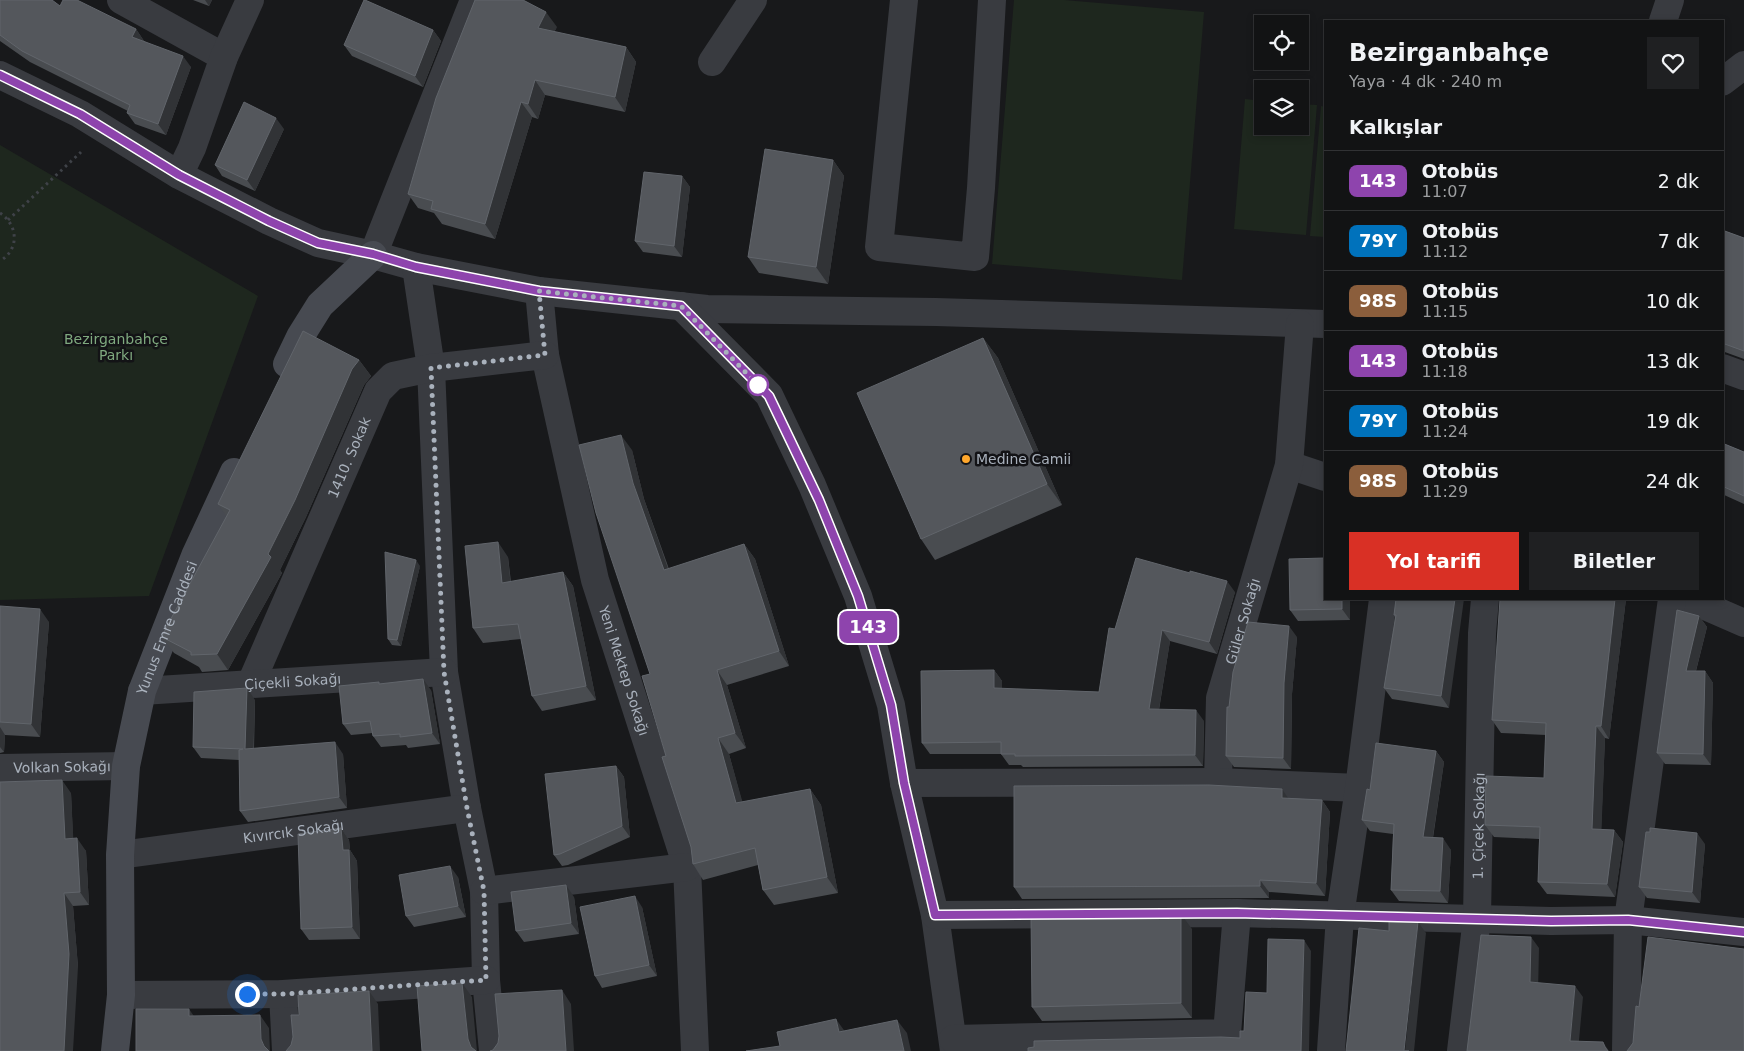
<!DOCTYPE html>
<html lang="tr">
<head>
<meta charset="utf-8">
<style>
	body { margin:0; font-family:"DejaVu Sans",sans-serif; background:#1f2022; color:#f1f3f6; height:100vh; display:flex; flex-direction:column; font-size:19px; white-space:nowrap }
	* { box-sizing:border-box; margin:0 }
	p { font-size:16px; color:#9c9ea0 }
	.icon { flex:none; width:28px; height:28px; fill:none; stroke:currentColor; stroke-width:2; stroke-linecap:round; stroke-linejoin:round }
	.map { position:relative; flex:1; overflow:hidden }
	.sheet { position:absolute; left:1324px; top:20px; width:400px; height:580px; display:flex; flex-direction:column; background:#121314; border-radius:0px; box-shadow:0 2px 8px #0003,0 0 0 1px #313234 }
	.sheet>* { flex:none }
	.badge { padding:0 10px; border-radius:8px; font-size:18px; line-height:32px }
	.fabs { position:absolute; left:1254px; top:15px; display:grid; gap:10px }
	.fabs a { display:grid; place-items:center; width:55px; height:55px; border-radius:0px; background:#121314; box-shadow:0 2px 8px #0003,0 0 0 1px #313234; font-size:25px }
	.you { position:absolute; width:25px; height:25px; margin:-12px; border:4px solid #fff; border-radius:50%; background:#1a73e8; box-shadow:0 0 0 8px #1a73e833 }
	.map>.badge { position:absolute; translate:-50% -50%; box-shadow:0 0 0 2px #fff }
	h2 { padding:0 25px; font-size:19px; line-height:45px }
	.round { display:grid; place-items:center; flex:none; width:52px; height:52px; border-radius:0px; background:#1f2022 }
	.headline { display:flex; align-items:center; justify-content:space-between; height:85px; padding:0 25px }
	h1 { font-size:24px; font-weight:800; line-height:38px }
	.cta { display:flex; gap:10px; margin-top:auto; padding:10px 25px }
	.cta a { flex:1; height:58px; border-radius:0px; background:#d93025; color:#fff; font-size:20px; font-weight:800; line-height:58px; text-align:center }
	.cta a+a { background:#1f2022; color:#f1f3f6 }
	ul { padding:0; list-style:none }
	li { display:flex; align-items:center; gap:15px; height:60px; padding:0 25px; border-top:1px solid #313234 }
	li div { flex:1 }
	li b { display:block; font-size:19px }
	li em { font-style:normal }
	li .badge { min-width:55px; font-weight:700; text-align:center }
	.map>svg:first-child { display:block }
	.green { fill:#1e271e }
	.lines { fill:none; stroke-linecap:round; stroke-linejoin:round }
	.path { stroke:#3f4248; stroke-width:3; stroke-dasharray:2.5 4; stroke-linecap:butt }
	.street { stroke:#393b40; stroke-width:28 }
	.secondary { stroke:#474a51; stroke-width:28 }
	.wall { fill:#494c50 }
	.shaded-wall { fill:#313336 }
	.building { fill:#54575c; stroke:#61656b }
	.line-casing { stroke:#fff; stroke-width:11 }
	.line { stroke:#8e44ad; stroke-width:8 }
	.walk { stroke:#a9b1bc; stroke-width:5; stroke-dasharray:0 9 }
	.stop-dot { fill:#fff; stroke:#8e44ad; stroke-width:2.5 }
	.poi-dot { fill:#ffa72c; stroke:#131316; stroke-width:2 }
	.labels { text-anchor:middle; stroke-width:5; stroke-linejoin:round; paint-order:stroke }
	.park-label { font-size:14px; fill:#7fa97f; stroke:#131316 }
	.street-label { font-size:14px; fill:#a9b1bc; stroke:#131316 }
	.poi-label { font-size:14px; fill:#a9b1bc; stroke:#131316; text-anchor:start }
</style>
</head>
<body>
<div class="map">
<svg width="1744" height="1051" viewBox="0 0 1744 1051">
	<rect width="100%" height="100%" fill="#18191b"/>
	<path class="green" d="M 1014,0 L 1064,0 L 1204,12 L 1182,280 L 992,264 Z
		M 1245,99 L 1262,101 L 1262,126 L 1300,126 L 1300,104 L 1317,105 L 1306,235 L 1234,229 Z
		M 1321,106 L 1325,107 L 1325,237 L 1310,236 Z
		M 0,145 L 258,296 L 149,596 L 0,600 Z"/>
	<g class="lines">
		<path class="path" d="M 0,213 C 18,225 20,249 0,261
			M 8,220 L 81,152"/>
		<g class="street">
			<path d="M 121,0 L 224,57"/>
			<path d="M 904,0 L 879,247 L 975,257 L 981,188 L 992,0"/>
			<path d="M 1663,21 L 1670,0"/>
			<path d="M 712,62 L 753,0"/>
			<path d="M 0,75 L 80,114 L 179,175 L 269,221 L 318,243 L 373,255 L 416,267 L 539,291 L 707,309 L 936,312 L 1325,324"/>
			<path d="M 1722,82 L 1744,65"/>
			<path d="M 179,175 L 192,148 L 224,57 L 250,0"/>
			<path d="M 373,255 L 474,0"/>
			<path d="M 416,267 L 431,368 L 444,672 L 467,808 L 484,891 L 486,980 L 493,1051"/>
			<path id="s1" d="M 539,291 L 545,355 L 595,580 L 687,867 L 695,1051"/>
			<path d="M 681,306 L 769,395 L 812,485 L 858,596 L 891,705 L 904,783 L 935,915 L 954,1051"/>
			<path d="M 1722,368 L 1744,376"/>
			<path d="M 1289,465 L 1325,477"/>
			<path d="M 1689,599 L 1744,623"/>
			<path id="s2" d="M 251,683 L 378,391 L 393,376 L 431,368 L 545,355"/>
			<path id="s3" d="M 142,691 L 444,672"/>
			<path id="s4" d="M 0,768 L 126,766"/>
			<path id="s5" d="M 1218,782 L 1220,698 L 1289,465 L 1300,324"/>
			<path d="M 904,783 L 1218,782 L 1359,788"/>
			<path id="s6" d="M 120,855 L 467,808"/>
			<path d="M 484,891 L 687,867"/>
			<path d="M 935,915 L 1237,913 L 1551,921 L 1628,920 L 1744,932"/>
			<path d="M 283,994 L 286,1051"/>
			<path d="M 121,995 L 283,994 L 486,980"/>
			<path d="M 953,1039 L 1227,1033 L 1237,913"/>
			<path d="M 1331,1051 L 1340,916 L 1359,788 L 1383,599"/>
			<path id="s7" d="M 1461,1051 L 1477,918 L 1482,633 L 1485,599"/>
			<path d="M 1626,1051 L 1628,920 L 1672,599"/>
		</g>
		<g class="secondary">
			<path d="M 287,364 L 300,337 L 320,305 L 373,255"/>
			<path id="s8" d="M 115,1051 L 121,995 L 120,855 L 126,766 L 142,691 L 195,556 L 234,472"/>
		</g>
	</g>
	<path class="wall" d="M 0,0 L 60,6 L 136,29 L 144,41 L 191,67 L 166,135 L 135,124 L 127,113 L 128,111 L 30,62 L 0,41 Z
		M 193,0 L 212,0 L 209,6 Z
		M 557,27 L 554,32 L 626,47 L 636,62 L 625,112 L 545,95 L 538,119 L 532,117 L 495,239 L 442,224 L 434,213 L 418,208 L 408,194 Z
		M 433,30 L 441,41 L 423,87 L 352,56 L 344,45 Z
		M 284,129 L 255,191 L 222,176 L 215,165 Z
		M 833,160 L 844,176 L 828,284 L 759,273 L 748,257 Z
		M 682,176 L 690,187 L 682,257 L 643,252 L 635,241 Z
		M 1722,230 L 1744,238 L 1744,359 L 1722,351 Z
		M 983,338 L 998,358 L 1062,505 L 935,560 L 921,539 Z
		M 359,360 L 371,376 L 364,385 L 306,517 L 280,570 L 282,573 L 228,670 L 202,672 L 199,667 L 174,653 L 162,637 L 227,517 L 218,504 Z
		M 1722,443 L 1744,452 L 1744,504 L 1722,494 Z
		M 632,450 L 644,499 L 669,569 L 744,544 L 755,559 L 789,666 L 727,685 L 746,748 L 729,754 L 742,802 L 810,789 L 821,805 L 838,893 L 774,905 L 763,890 L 758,865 L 703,880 L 693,864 L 691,847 L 666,756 L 650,674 Z
		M 508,557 L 511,582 L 563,572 L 573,586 L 596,700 L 542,711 L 532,696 L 521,639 L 483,643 L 473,628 Z
		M 420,566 L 401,646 L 392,645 L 388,639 Z
		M 1235,592 L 1217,654 L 1170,641 L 1159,710 L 1204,721 L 1203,766 L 1023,767 L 1021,765 L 1009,765 L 1001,754 L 930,754 L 922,743 L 994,670 L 1002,681 L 1002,689 L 1099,692 L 1115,629 Z
		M 1325,599 L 1350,599 L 1350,620 L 1298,621 L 1290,610 Z
		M 1396,599 L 1449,708 L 1392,699 L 1384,688 L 1395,617 L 1394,615 Z
		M 1626,599 L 1609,739 L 1605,738 L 1601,830 L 1614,830 L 1623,842 L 1615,897 L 1547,894 L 1538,882 L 1539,839 L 1494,837 L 1485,825 L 1544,778 L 1546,735 L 1501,733 L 1492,720 Z
		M 0,606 L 49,622 L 40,737 L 5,735 L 4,752 L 0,753 Z
		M 1699,616 L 1707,627 L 1696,671 L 1705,671 L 1713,683 L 1711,765 L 1665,764 L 1657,753 Z
		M 1297,637 L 1292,694 L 1291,769 L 1234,767 L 1226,756 L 1229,707 Z
		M 380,684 L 431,690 L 440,744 L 408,748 L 406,745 L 381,747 L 373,736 L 373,733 L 351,735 L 343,724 Z
		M 255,700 L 254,749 L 343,754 L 347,808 L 248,822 L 240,811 L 239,760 L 201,758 L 193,747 Z
		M 1436,751 L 1444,762 L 1433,838 L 1451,850 L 1448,903 L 1399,901 L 1391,890 L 1393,834 L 1370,831 L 1362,820 L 1370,790 Z
		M 616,766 L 624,777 L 630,837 L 568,865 L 562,866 L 554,855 Z
		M 71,793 L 73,839 L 86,851 L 89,905 L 73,906 L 78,967 L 0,1051 Z
		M 1289,798 L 1322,800 L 1330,812 L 1325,896 L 1269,892 L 1269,898 L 1022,899 L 1014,887 Z
		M 341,828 L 349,840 L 350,850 L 357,861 L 360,939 L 309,940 L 301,929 Z
		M 1705,844 L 1700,903 L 1647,898 L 1639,887 Z
		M 458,877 L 466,917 L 414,927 L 406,916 Z
		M 574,897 L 579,934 L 524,942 L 516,931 Z
		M 642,907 L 657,976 L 602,988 L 595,976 Z
		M 1192,929 L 1192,1018 L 1042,1021 L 1032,1007 Z"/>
	<path class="shaded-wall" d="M 205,0 L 212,0 L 209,6 Z
		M 546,12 L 557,27 L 548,43 L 538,28 Z
		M 136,29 L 144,41 L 140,48 L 132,37 Z
		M 433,30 L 441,41 L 423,87 L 415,76 Z
		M 626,47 L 636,62 L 625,112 L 615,97 Z
		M 183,56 L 191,67 L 166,135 L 158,124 Z
		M 535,80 L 545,95 L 538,119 L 528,104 Z
		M 521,102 L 532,117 L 495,239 L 485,224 Z
		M 276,118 L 284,129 L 255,191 L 247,180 Z
		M 833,160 L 844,176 L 828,284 L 816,267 Z
		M 682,176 L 690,187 L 682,257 L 674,246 Z
		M 983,338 L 998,358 L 1062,505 L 1047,484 Z
		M 359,360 L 371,376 L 364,385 L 306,517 L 280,570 L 282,573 L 228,670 L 217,654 L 352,369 Z
		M 621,435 L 632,450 L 644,499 L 674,586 L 664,570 L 633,483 Z
		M 498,542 L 508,557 L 512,598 L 502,583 Z
		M 744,544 L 755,559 L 789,666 L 779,651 Z
		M 416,560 L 420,566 L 401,646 L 397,640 Z
		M 563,572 L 573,586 L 596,700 L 586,686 Z
		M 1227,581 L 1235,592 L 1217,654 L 1209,642 Z
		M 1342,599 L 1350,599 L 1350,620 L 1342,609 Z
		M 1455,599 L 1464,599 L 1449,708 L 1441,696 Z
		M 1615,599 L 1626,599 L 1609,739 L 1601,726 Z
		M 40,609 L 49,622 L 40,737 L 31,724 Z
		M 1699,616 L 1707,627 L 1693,682 L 1686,671 Z
		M 1289,626 L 1297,637 L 1292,694 L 1291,769 L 1283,758 L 1284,683 Z
		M 1162,630 L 1170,641 L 1157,721 L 1149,709 Z
		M 717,670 L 727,685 L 746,748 L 735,733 Z
		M 994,670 L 1002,681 L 1002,700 L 994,688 Z
		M 1705,671 L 1713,683 L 1711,765 L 1703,754 Z
		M 423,679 L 431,690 L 440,744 L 432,733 Z
		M 247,688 L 255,700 L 253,760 L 245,749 Z
		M 1196,710 L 1204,721 L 1203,766 L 1195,755 Z
		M 1596,726 L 1605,738 L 1601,842 L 1592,829 Z
		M 0,727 L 5,735 L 4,752 L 0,747 Z
		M 718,738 L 729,754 L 747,818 L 736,803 Z
		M 335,742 L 343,754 L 347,808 L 339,797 Z
		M 1436,751 L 1444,762 L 1431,849 L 1423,837 Z
		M 616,766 L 624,777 L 630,837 L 622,826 Z
		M 62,780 L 71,793 L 74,852 L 65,839 Z
		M 810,789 L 821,805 L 838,893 L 827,877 Z
		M 1282,789 L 1290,801 L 1282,798 Z
		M 1322,800 L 1330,812 L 1325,896 L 1316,883 Z
		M 341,828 L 349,840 L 350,850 L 357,861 L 360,939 L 352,927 L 343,850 Z
		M 1614,830 L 1623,842 L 1615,897 L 1607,884 Z
		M 1697,833 L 1705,844 L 1700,903 L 1692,892 Z
		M 77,838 L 86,851 L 89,905 L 80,892 Z
		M 1443,838 L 1451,850 L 1448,903 L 1440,891 Z
		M 450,866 L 458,877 L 466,917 L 458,906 Z
		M 1260,880 L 1269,892 L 1269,898 L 1260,886 Z
		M 566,885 L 574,897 L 579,934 L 571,923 Z
		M 64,893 L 73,906 L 78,967 L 73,1051 L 64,1051 Z
		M 635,896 L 642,907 L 657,976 L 649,965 Z
		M 1181,914 L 1192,929 L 1192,1018 L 1181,1003 Z
		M 1418,922 L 1426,933 L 1414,1051 L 1405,1051 Z
		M 1531,937 L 1539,948 L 1538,993 L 1530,982 Z
		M 1304,940 L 1311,951 L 1309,1051 L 1301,1051 Z
		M 462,983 L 472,997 L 477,1051 L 474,1051 L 471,1047 L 468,1039 Z
		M 1575,986 L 1583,997 L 1578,1051 L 1570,1041 Z
		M 562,990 L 571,1004 L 574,1051 L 566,1051 Z
		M 369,991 L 378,1004 L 380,1051 L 372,1051 Z
		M 189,1009 L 198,1022 L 189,1016 Z
		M 260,1015 L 269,1028 L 270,1051 L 267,1051 L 264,1046 L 261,1039 Z
		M 836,1019 L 846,1033 L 839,1032 Z
		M 897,1020 L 907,1033 L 911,1051 L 904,1051 Z
		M 1603,1042 L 1609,1051 L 1607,1051 L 1605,1047 Z"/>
	<path class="building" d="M 0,0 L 52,0 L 60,6 L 63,0 L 77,0 L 136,29 L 132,37 L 183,56 L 158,124 L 127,113 L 130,105 L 22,51 L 0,35 Z
		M 364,0 L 365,0 L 433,30 L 415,76 L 344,45 Z
		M 475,0 L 523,0 L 546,12 L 538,28 L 626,47 L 615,97 L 535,80 L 528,104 L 521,102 L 485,224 L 431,209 L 433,201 L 408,194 L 436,98 Z
		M 244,102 L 276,118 L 247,180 L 215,165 Z
		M 765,149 L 833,160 L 816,267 L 748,257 Z
		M 644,172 L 682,176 L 674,246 L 635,241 Z
		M 1722,230 L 1744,238 L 1744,351 L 1722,343 Z
		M 303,331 L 359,360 L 352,369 L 295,500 L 268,554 L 271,557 L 217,654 L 191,655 L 191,652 L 162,637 L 167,626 L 230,510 L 218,504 Z
		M 983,338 L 1047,484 L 921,539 L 857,393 Z
		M 621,435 L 633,483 L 664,570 L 744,544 L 779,651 L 717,670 L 735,733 L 718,738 L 736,803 L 810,789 L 827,877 L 763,890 L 755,848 L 693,864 L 691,847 L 662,757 L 666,756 L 642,676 L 650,674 L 596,513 L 579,445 Z
		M 1722,443 L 1744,452 L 1744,496 L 1722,486 Z
		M 498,542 L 502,583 L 563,572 L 586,686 L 532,696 L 518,624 L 473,628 L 465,546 Z
		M 385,552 L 416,560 L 397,640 L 388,639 Z
		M 1136,558 L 1190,573 L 1190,571 L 1227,581 L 1209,642 L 1162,630 L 1149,709 L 1196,710 L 1195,755 L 1015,756 L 1015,754 L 1001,754 L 1001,742 L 922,743 L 921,671 L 994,670 L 994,688 L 1099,692 L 1109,628 L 1115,629 Z
		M 1325,558 L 1325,599 L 1342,599 L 1342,609 L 1290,610 L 1289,559 Z
		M 1396,599 L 1455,599 L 1441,696 L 1384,688 L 1396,615 L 1394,615 Z
		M 1500,599 L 1615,599 L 1601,726 L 1596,726 L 1592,829 L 1614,830 L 1607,884 L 1538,882 L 1540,827 L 1485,825 L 1486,776 L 1544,778 L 1546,723 L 1492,720 Z
		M 0,606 L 40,609 L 31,724 L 0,722 Z
		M 1677,610 L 1699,616 L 1686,671 L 1705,671 L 1703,754 L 1657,753 Z
		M 1248,622 L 1289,626 L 1284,683 L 1283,758 L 1226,756 L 1227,707 L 1229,707 L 1233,672 Z
		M 423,679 L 432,733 L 400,737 L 400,734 L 373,736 L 370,721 L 343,724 L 339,686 L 379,682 L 379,684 Z
		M 247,688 L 245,749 L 335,742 L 339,797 L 240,811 L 239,750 L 243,749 L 193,747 L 194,692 Z
		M 1376,743 L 1436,751 L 1423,837 L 1443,838 L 1440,891 L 1391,890 L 1394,824 L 1362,820 L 1367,789 L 1370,790 Z
		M 616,766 L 622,826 L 560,854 L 554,855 L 545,774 Z
		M 62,780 L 65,839 L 77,838 L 80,892 L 64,893 L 69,954 L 64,1051 L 0,1051 L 0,782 Z
		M 1209,785 L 1282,789 L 1282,798 L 1322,800 L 1316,883 L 1260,880 L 1260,886 L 1014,887 L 1014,786 Z
		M 341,828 L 343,850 L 349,850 L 352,927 L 301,929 L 298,834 Z
		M 1650,828 L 1697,833 L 1692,892 L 1639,887 L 1646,832 L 1650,832 Z
		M 450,866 L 458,906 L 406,916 L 399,875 Z
		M 566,885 L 571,923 L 516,931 L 511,892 Z
		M 635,896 L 649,965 L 595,976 L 580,907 Z
		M 1181,914 L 1181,1003 L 1032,1007 L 1031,915 Z
		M 1389,921 L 1418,922 L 1404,1051 L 1409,1051 L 1346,1051 L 1359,928 L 1389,931 Z
		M 1481,935 L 1531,937 L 1530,982 L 1575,986 L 1570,1041 L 1603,1042 L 1605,1047 L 1608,1051 L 1467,1051 Z
		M 1648,937 L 1744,949 L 1744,1051 L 1627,1051 L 1633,1043 L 1636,1006 L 1639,1007 Z
		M 1268,939 L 1304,940 L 1301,1051 L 1028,1051 L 1028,1048 L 1034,1047 L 1034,1041 L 1221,1037 L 1240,1038 L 1240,1031 L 1244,1031 L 1246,992 L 1267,993 Z
		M 462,983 L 468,1039 L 471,1047 L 476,1051 L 422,1051 L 417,986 Z
		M 562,990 L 566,1051 L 490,1051 L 493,1050 L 498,1043 L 499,1036 L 495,994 Z
		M 369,991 L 372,1051 L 286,1051 L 291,1045 L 293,1037 L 291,1015 L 299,1015 L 298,995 Z
		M 136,1009 L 189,1009 L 189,1016 L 260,1015 L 261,1039 L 264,1046 L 269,1051 L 136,1051 Z
		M 836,1019 L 839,1032 L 897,1020 L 904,1051 L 746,1051 L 780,1046 L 777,1032 Z"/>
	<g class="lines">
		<g class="line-casing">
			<path id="line" d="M 0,75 L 80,114 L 179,175 L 269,221 L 318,243 L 373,254 L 416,267 L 539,291 L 681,306 L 769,396 L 819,500 L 858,596 L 891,705 L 904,783 L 935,915 L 1237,913 L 1551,921 L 1628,920 L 1744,932"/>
		</g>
		<use href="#line" class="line"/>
		<path class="walk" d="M 247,994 L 283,994 L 486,980 L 484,891 L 467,808 L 444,672 L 431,368 L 545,355 L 539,291 L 681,306 L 758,385"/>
	</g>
	<circle class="stop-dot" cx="758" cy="385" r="10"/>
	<circle class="poi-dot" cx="966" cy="459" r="5"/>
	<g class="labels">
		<g class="park-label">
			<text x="116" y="344">Bezirganbahçe<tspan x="116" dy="16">Parkı</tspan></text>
		</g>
		<g class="street-label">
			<text dy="5" stroke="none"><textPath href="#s2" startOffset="246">1410. Sokak</textPath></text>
			<text dy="5" stroke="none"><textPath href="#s5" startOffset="164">Güler Sokağı</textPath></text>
			<text dy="5" stroke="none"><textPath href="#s8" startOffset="430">Yunus Emre Caddesi</textPath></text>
			<text dy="5" stroke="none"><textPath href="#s1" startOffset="390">Yeni Mektep Sokağı</textPath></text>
			<text dy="5" stroke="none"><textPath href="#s3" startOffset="151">Çiçekli Sokağı</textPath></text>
			<text dy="5" stroke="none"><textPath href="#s4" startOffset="62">Volkan Sokağı</textPath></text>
			<text dy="5" stroke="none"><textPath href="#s7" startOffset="226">1. Çiçek Sokağı</textPath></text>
			<text dy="5" stroke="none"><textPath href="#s6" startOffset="175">Kıvırcık Sokağı</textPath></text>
		</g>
		<g class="poi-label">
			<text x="976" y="464">Medine Camii</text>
		</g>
	</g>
</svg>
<div class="fabs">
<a><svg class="icon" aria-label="locate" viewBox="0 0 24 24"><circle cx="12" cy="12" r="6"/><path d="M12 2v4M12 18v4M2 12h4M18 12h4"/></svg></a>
<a><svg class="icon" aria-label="layers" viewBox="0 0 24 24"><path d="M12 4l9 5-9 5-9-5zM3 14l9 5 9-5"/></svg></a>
</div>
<div class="you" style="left:247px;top:994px"></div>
<b class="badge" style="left:868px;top:627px;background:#8e44ad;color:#fff">143</b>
<section class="sheet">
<div class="headline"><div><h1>Bezirganbahçe</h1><p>Yaya · 4 dk · 240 m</p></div><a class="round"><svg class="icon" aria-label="heart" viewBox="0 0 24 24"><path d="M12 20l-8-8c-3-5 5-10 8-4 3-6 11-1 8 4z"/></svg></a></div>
<h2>Kalkışlar</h2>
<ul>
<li><span class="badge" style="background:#8e44ad;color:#fff">143</span><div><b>Otobüs</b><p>11:07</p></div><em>2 dk</em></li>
<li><span class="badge" style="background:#0072bc;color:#fff">79Y</span><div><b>Otobüs</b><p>11:12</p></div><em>7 dk</em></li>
<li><span class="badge" style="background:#8b5e3c;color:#fff">98S</span><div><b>Otobüs</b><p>11:15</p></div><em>10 dk</em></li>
<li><span class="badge" style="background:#8e44ad;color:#fff">143</span><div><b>Otobüs</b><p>11:18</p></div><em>13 dk</em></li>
<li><span class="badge" style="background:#0072bc;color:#fff">79Y</span><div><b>Otobüs</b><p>11:24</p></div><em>19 dk</em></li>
<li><span class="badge" style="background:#8b5e3c;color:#fff">98S</span><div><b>Otobüs</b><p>11:29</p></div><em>24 dk</em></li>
</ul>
<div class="cta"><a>Yol tarifi</a><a>Biletler</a></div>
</section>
</div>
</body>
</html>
